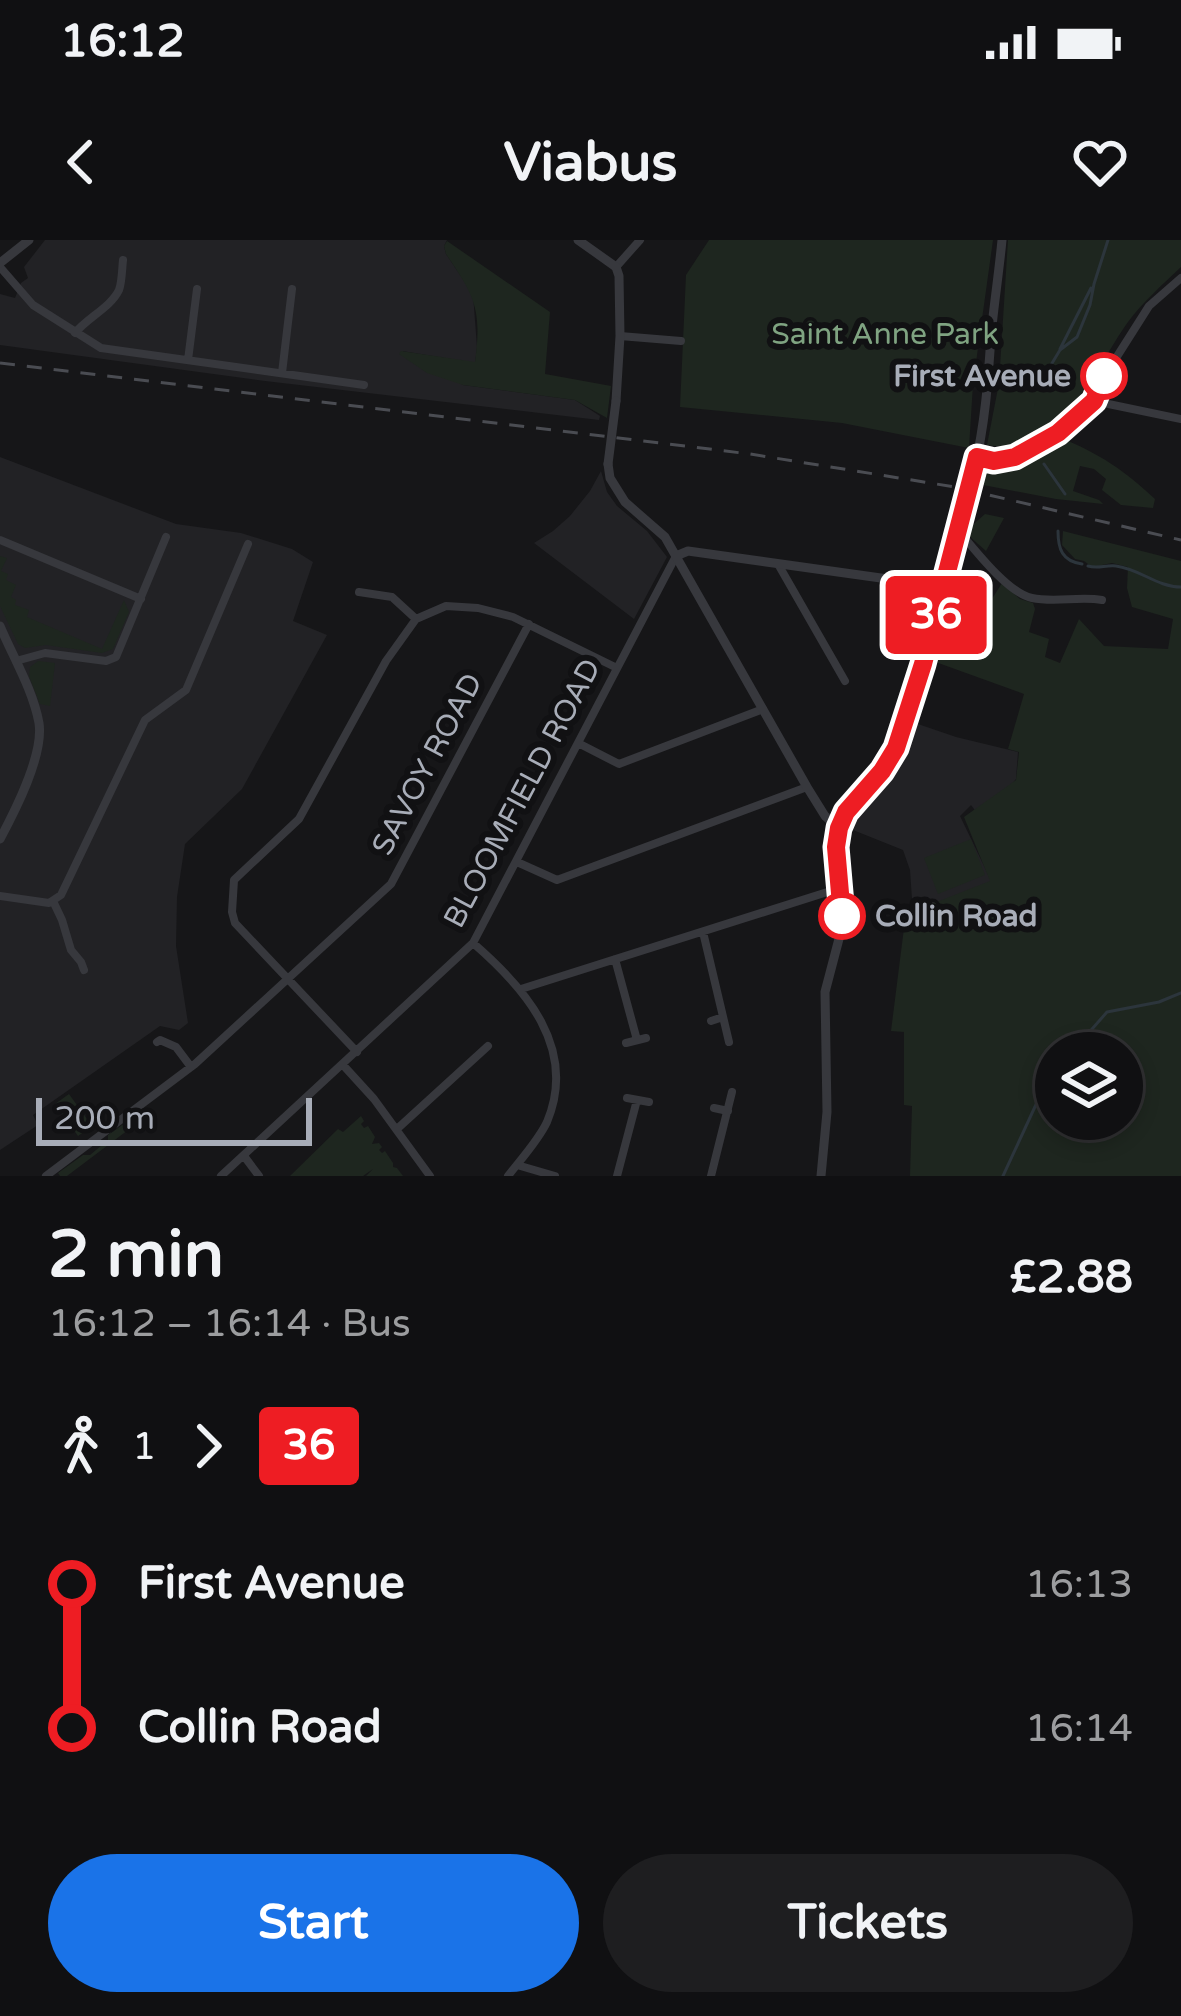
<!DOCTYPE html>
<html lang="en">
<head>
<meta charset="utf-8">
<style>
	body { margin:0; font-family:"Varela Round",sans-serif; background:#1e1e20; color:#f1f3f6; height:100vh; display:flex; flex-direction:column; font-size:45px; white-space:nowrap }
	* { box-sizing:border-box; margin:0 }
	p { font-size:39px; color:#9c9d9f }
	.icon { flex:none; width:66px; height:66px; fill:none; stroke:currentColor; stroke-width:2; stroke-linecap:round; stroke-linejoin:round }
	.map { position:relative; height:936px; overflow:hidden }
	.drawer { display:flex; flex-direction:column; background:#101012; flex:1 }
	.drawer>* { flex:none }
	.badge { padding:0 24px; border-radius:9px; font-size:42px; line-height:78px }
	.tools { position:absolute; left:1035px; top:792px; display:grid; gap:24px }
	.tools a { display:grid; place-items:center; width:108px; height:108px; border-radius:50%; background:#101012; box-shadow:0 6px 18px #0003,0 0 0 3px #303032; font-size:60px }
	.scale { position:absolute; left:36px; bottom:30px; width:276px; box-sizing:border-box; padding-left:12px; border:6px solid #a8adb8; border-top:0; font-size:33px; line-height:42px; white-space:nowrap; color:#a8adb8; -webkit-text-stroke:9px #111113; paint-order:stroke }
	.map>.badge { position:absolute; translate:-50% -50%; box-shadow:0 0 0 6px #fff }
	.legs { display:flex; align-items:center; gap:18px; height:132px; padding:0 48px; font-size:39px }
	.legs p { margin-inline-start:auto }
	.headline { display:flex; align-items:center; justify-content:space-between; height:204px; padding:0 48px }
	h1 { font-size:66px; font-weight:700; line-height:90px }
	.button { display:flex; gap:24px; margin-top:auto; padding:24px 48px }
	.button a { flex:1; height:138px; border-radius:72px; background:#1a73e8; color:#fff; font-size:48px; font-weight:700; line-height:138px; text-align:center }
	.button a+a { background:#1e1e20; color:#f1f3f6 }
	ul { padding:0 48px; list-style:none }
	li { display:flex; align-items:center; gap:42px; height:144px; font-size:45px }
	li i { display:grid; place-items:center; width:18px; height:100%; margin:0 15px; background:currentColor }
	li i::after { content:''; width:30px; height:30px; margin:-15px; border:9px solid; border-radius:50%; background:#101012 }
	li p { margin-inline-start:auto }
	li:first-child i { background:linear-gradient(#0000 50%,currentColor 0) }
	li:last-child i { background:linear-gradient(currentColor 50%,#0000 0) }
	.status { display:flex; justify-content:space-between; align-items:center; height:84px; padding:0 60px; background:#101012; direction:ltr }
	.status svg { height:33px; fill:currentColor }
	header { display:flex; justify-content:space-between; align-items:center; height:156px; padding:0 48px; background:#101012; font-size:54px; font-weight:700 }
	.map>svg:first-child { display:block }
	.built { fill:#222225 }
	.green { fill:#1e261f; fill-rule:evenodd }
	.lines { fill:none; stroke-linecap:round; stroke-linejoin:round }
	.stream { stroke:#2c353c; stroke-width:3 }
	.minor { stroke:#37383d; stroke-width:8 }
	.tertiary { stroke:#37383d; stroke-width:9 }
	.rail { stroke:#4a4c52; stroke-width:3; stroke-dasharray:15 12; stroke-linecap:butt }
	.tertiary-bridge { stroke:#37383d; stroke-width:9 }
	.line-1-casing { stroke:#fff; stroke-width:27 }
	.line-1 { stroke:#ee1d23; stroke-width:18 }
	.stop-1-dot { fill:#fff; stroke:#ee1d23; stroke-width:6 }
	.labels { text-anchor:middle; stroke-width:12; stroke-linejoin:round; paint-order:stroke }
	.park-label { font-size:30px; fill:#7fa381; stroke:#111113 }
	.stop-label { font-size:30px; font-weight:bold; fill:#a8adb8; stroke:#111113; text-anchor:end }
	.street-label { font-size:30px; fill:#a8adb8; stroke:#111113 }
</style>
</head>
<body>
<div class="status"><b>16:12</b><svg viewBox="0 0 49 12"><path d="M0 12V9h3v3zM5 12V6h3v6zM10 12V3h3v9zM15 12V0h3v12zM26 1h20v11H26zM47 4h2v5h-2z"/></svg></div>
<header><svg class="icon" aria-label="back" viewBox="0 0 24 24"><path d="M15 5l-7 7 7 7"/></svg>Viabus<svg class="icon" aria-label="heart" viewBox="0 0 24 24"><path d="M12 20l-8-8c-3-5 5-10 8-4 3-6 11-1 8 4z"/></svg></header>
<div class="map">
<svg width="1181" height="936" viewBox="0 0 1181 936">
	<rect width="100%" height="100%" fill="#161618"/>
	<path class="built" d="M 45,0 L 447,0 L 444,6 L 446,14 L 473,54 L 477,107 L 475,123 L 402,111 L 463,145 L 575,160 L 600,176 L 599,180 L 265,141 L 0,105 L 0,54 L 15,58 L 21,43 L 28,38 L 24,27 Z
		M 0,217 L 176,284 L 241,293 L 292,309 L 313,322 L 293,381 L 327,395 L 242,549 L 185,604 L 177,657 L 176,706 L 188,783 L 179,790 L 160,786 L 33,875 L 38,885 L 0,910 Z
		M 601,231 L 607,252 L 617,266 L 647,291 L 667,317 L 634,379 L 534,303 L 553,291 L 570,276 L 590,251 Z
		M 918,484 L 956,497 L 1018,512 L 1016,539 L 983,581 L 971,565 L 960,576 L 998,655 L 941,667 L 912,659 L 910,630 L 903,610 L 853,590 L 864,565 L 894,531 L 913,488 Z"/>
	<path class="green" d="M 709,0 L 993,0 L 973,144 L 969,208 L 842,183 L 680,167 L 686,35 Z
		M 1008,0 L 1181,0 L 1181,27 C 1163,44 1143,62 1128,82 C 1095,128 1059,218 987,205 L 999,143 Z
		M 447,1 L 550,72 L 545,134 L 611,146 L 607,178 L 575,160 L 463,145 L 427,133 L 399,114 L 401,111 L 475,122 C 482,69 475,57 446,14 L 444,6 Z
		M 1061,198 C 1100,214 1124,230 1155,259 L 1153,268 L 1121,265 L 1102,250 L 1106,239 L 1094,229 L 1080,226 L 1073,251 L 1099,260 L 1103,264 L 1056,259 L 978,244 L 981,232 L 1030,216 Z
		M 985,274 L 1004,278 L 986,311 L 969,296 L 968,289 Z
		M 1063,291 L 1181,321 L 1181,936 L 910,936 L 912,866 L 904,865 L 904,792 L 891,791 L 904,688 L 919,669 L 990,641 L 964,577 L 1016,540 L 1019,512 L 1008,509 L 1024,454 L 930,420 L 950,346 L 990,362 L 1002,343 L 1020,359 L 1033,363 L 1035,369 L 1029,392 L 1049,399 L 1045,417 L 1060,423 L 1079,379 L 1104,406 L 1168,409 L 1173,379 L 1132,367 L 1127,348 L 1128,327 L 1112,323 L 1092,327 L 1084,321 L 1075,319 L 1062,305 ZM 1056,813 L 1122,813 L 1122,879 L 1056,879 Z
		M 0,316 L 7,318 L 1,331 L 8,334 L 6,340 L 16,345 L 11,357 L 16,360 L 15,365 L 29,370 L 27,377 L 102,409 L 124,360 L 129,372 L 113,409 L 102,413 L 46,405 L 25,408 L 18,404 L 0,366 Z
		M 38,421 L 55,423 L 50,466 L 40,464 L 29,436 L 30,427 Z
		M 971,599 L 985,635 L 938,654 L 924,618 Z
		M 69,854 L 92,886 L 78,896 L 55,864 Z
		M 135,876 L 140,881 L 67,936 L 60,936 L 58,933 L 83,915 L 90,915 L 108,900 L 108,895 Z
		M 361,876 L 364,881 L 361,884 L 364,888 L 368,886 L 375,897 L 372,904 L 379,903 L 382,907 L 379,910 L 382,913 L 385,911 L 393,923 L 393,927 L 397,928 L 403,936 L 366,936 L 373,929 L 363,936 L 290,936 L 338,889 L 343,892 Z"/>
	<g class="lines">
		<path class="stream" d="M 1060,109 L 1091,48
			M 1037,148 L 1060,110 L 1077,97 L 1090,65 L 1094,44 L 1108,0
			M 1044,224 L 1065,254
			M 1058,291 C 1058,309 1062,321 1082,324
			M 1088,326 C 1098,329 1105,325 1116,326 C 1140,329 1157,347 1181,347
			M 1071,813 L 1107,772 L 1159,762 L 1181,753
			M 1003,936 L 1039,858 L 1056,831"/>
		<path class="minor" d="M 0,27 L 33,65 L 101,108 L 364,145
			M 616,27 L 640,0
			M 75,93 C 87,78 111,67 119,50 C 122,42 122,29 123,20
			M 620,96 L 681,101
			M 188,120 L 197,49
			M 282,133 L 292,49
			M 1094,161 L 1181,179
			M 977,217 C 983,218 991,221 997,220 C 1027,219 1090,177 1097,148 L 1149,66 L 1181,38
			M 959,291 C 975,310 1008,353 1032,358 C 1055,363 1079,356 1102,360
			M 0,300 L 141,359
			M 778,324 L 845,441
			M 359,352 L 392,357 L 416,379
			M 16,421 L 45,413 L 106,421 L 116,417 L 166,297
			M 578,503 L 619,524 L 763,469
			M 517,622 L 557,640 L 807,547
			M 0,656 L 49,663 L 61,655 L 145,480 L 186,450 L 248,304
			M 53,661 L 62,680 L 71,710 L 81,722 L 84,730
			M 703,692 L 729,802
			M 473,703 C 525,748 578,808 547,882 C 538,901 521,919 508,936
			M 615,719 L 637,800
			M 521,749 L 840,648
			M 711,781 L 723,777
			M 157,802 L 160,800 L 176,807 L 191,827
			M 626,803 L 646,798
			M 357,812 L 235,683 L 232,672 L 234,640 L 299,579 L 386,421 L 416,379 L 446,366 L 478,368 L 513,377 L 617,428
			M 343,825 L 374,859 L 430,936
			M 627,858 L 649,862
			M 714,868 L 728,871
			M 397,889 L 488,806
			M 244,916 L 259,936
			M 517,925 L 555,936
			M 46,936 L 195,824 L 391,644 L 529,384
			M 221,936 L 473,703 L 676,316
			M 617,936 L 637,860
			M 711,936 L 732,852"/>
		<path class="tertiary" d="M 578,0 L 616,27 L 619,36 L 620,96 L 616,161
			M 0,23 L 29,0
			M 608,224 L 610,238 L 625,262 L 665,297 L 807,547 L 825,576 L 839,588
			M 974,230 C 985,185 988,142 991,96 C 994,64 999,32 1002,0
			M 676,316 L 688,311 L 888,339 C 921,346 912,362 935,375
			M 0,386 C 13,417 33,450 39,483 C 44,515 15,571 0,599
			M 821,936 L 827,872 L 825,752 L 840,695 L 842,677 L 837,607 L 839,588 L 846,572 L 882,531 L 896,509 L 923,424 L 965,270"/>
		<path class="rail" d="M 0,123 L 750,214 L 955,247 L 1181,300"/>
		<path class="tertiary-bridge" d="M 608,224 L 616,161
			M 965,270 L 974,230"/>
	</g>
	<g class="lines">
		<g class="line-1-casing">
			<path id="line-1" d="M 842,676 L 836,607 L 839,588 L 846,572 L 882,531 L 896,508 L 923,424 L 977,217 L 994,221 L 1015,217 L 1058,193 L 1094,161 L 1104,136"/>
		</g>
		<use href="#line-1" class="line-1"/>
	</g>
	<g class="stop-1-dot">
		<circle cx="1104" cy="136" r="21"/>
		<circle cx="842" cy="676" r="21"/>
	</g>
	<g class="labels">
		<g class="park-label">
			<text x="885" y="104">Saint Anne Park</text>
		</g>
		<g class="stop-label">
			<text x="1071" y="146">First Avenue</text>
			<text x="875" y="686" text-anchor="start">Collin Road</text>
		</g>
		<g class="street-label">
			<text transform="translate(427 524) rotate(-62)" y="10">SAVOY ROAD</text>
			<text transform="translate(522 553) rotate(-62)" y="10">BLOOMFIELD ROAD</text>
		</g>
	</g>
</svg>
<div class="tools">
<a><svg class="icon" aria-label="layers" viewBox="0 0 24 24"><path d="M12 4l9 5-9 5-9-5zM3 14l9 5 9-5"/></svg></a>
</div>
<div class="scale">200 m</div>
<b class="badge" style="left:936px;top:375px;background:#ee1d23;color:#fff">36</b>
</div>
<section class="drawer">
<div class="headline"><div><h1>2 min</h1><p>16:12 – 16:14 · Bus</p></div><b>£2.88</b></div>
<div class="legs"><svg class="icon" aria-label="walk" viewBox="0 0 24 24"><circle cx="13" cy="4" r="2"/><path d="M13 8l-2 6 4 7M11 14l-3 7M7 12l3-4h3l4 4"/></svg>1<svg class="icon" aria-label="forward" viewBox="0 0 24 24"><path d="M9 5l7 7-7 7"/></svg><b class="badge" style="background:#ee1d23;color:#fff">36</b></div>
<ul>
<li><i style="color:#ee1d23"></i><b>First Avenue</b><p>16:13</p></li>
<li><i style="color:#ee1d23"></i><b>Collin Road</b><p>16:14</p></li>
</ul>
<div class="button"><a>Start</a><a>Tickets</a></div>
</section>
</body>
</html>
